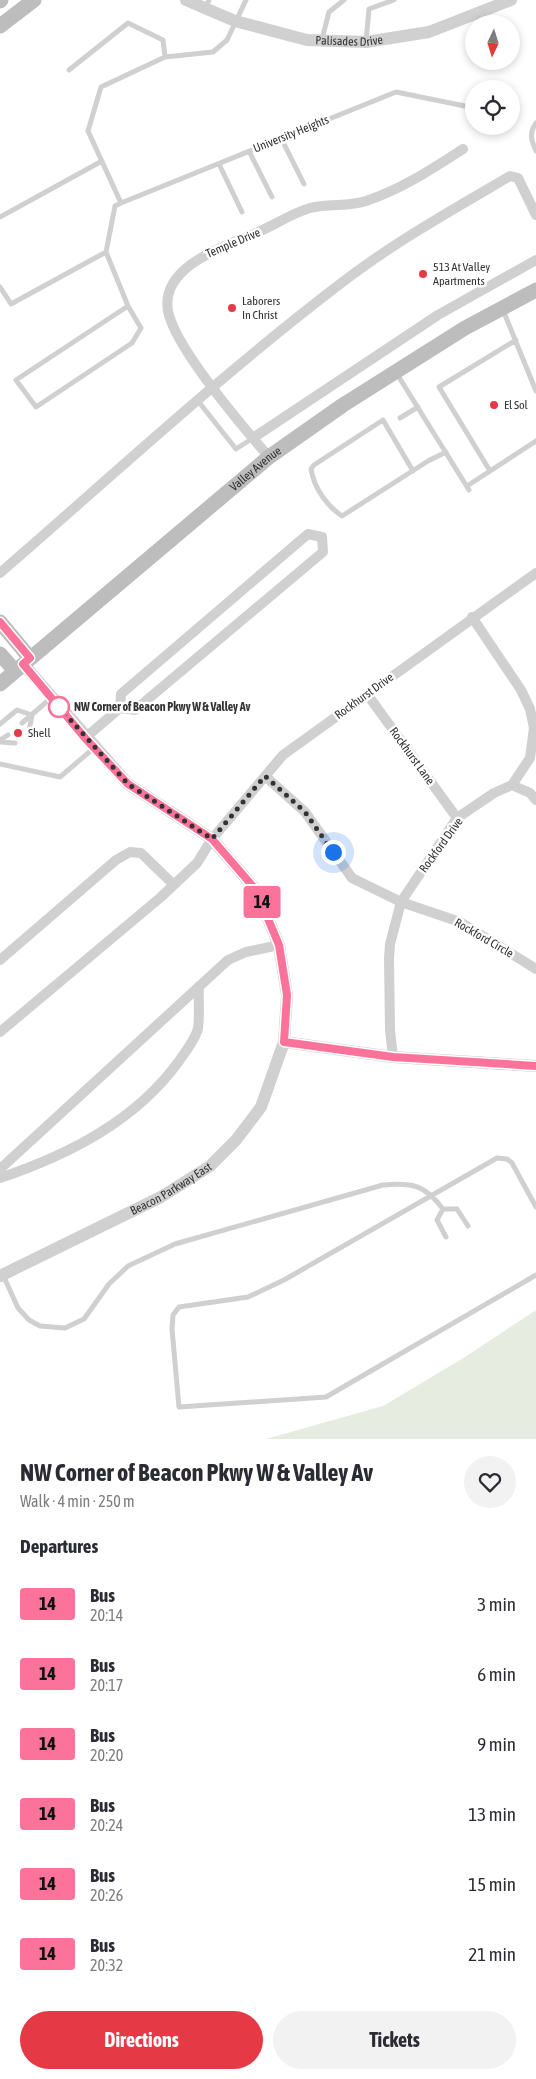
<!DOCTYPE html>
<html lang="en">
<head>
<meta charset="utf-8">
<style>
	body { margin:0; font-family:"Asap Condensed",sans-serif; background:#f2f2f3; color:#2b2b33; height:100vh; display:flex; flex-direction:column; font-size:19px; white-space:nowrap }
	* { box-sizing:border-box; margin:0 }
	p { font-size:16px; color:#7c7c81 }
	.icon { flex:none; width:28px; height:28px; fill:none; stroke:currentColor; stroke-width:2; stroke-linecap:round; stroke-linejoin:round }
	.map { position:relative; height:1439px; overflow:hidden }
	.side { display:flex; flex-direction:column; background:#fff; flex:1 }
	.side>* { flex:none }
	.badge { padding:0 10px; border-radius:4px; font-size:18px; line-height:32px }
	.needle { width:32px; rotate:184deg }
	.tools { position:absolute; left:465px; top:15px; display:grid; gap:10px }
	.tools a { display:grid; place-items:center; width:55px; height:55px; border-radius:50%; background:#fff; box-shadow:0 2px 8px #0003; font-size:25px }
	.you { position:absolute; width:25px; height:25px; margin:-12px; border:4px solid #fff; border-radius:50%; background:#1a73e8; box-shadow:0 0 0 8px #1a73e833 }
	.map>.badge { position:absolute; translate:-50% -50%; box-shadow:0 0 0 2px #fff }
	h2 { padding:0 20px; font-size:19px; line-height:45px }
	.round { display:grid; place-items:center; flex:none; width:52px; height:52px; border-radius:26px; background:#f2f2f3 }
	.overview { display:flex; align-items:center; justify-content:space-between; height:85px; padding:0 20px }
	h1 { font-size:24px; font-weight:700; line-height:38px }
	.cta { display:flex; gap:10px; margin-top:auto; padding:10px 20px }
	.cta a { flex:1; height:58px; border-radius:30px; background:#e63946; color:#fff; font-size:20px; font-weight:700; line-height:58px; text-align:center }
	.cta a+a { background:#f2f2f3; color:#2b2b33 }
	ul { padding:0; list-style:none }
	li { display:flex; align-items:center; gap:15px; height:70px; padding:0 20px }
	li div { flex:1 }
	li b { display:block; font-size:19px }
	li em { font-style:normal }
	li .badge { min-width:55px; font-weight:700; text-align:center }
	.map>svg:first-child { display:block }
	.green { fill:#e6ecdf }
	.lines { fill:none; stroke-linecap:round; stroke-linejoin:round }
	.service { stroke:#d0d0d0; stroke-width:5 }
	.minor { stroke:#d0d0d0; stroke-width:10 }
	.tertiary { stroke:#d0d0d0; stroke-width:12 }
	.secondary { stroke:#bdbdbd; stroke-width:15 }
	.line-casing { stroke:#fff; stroke-width:11 }
	.line { stroke:#fb739b; stroke-width:8 }
	.walk { stroke:#333; stroke-width:5; stroke-dasharray:0 9 }
	.poi-dot { fill:#e63946; stroke:#fff; stroke-width:2 }
	.stop-dot { fill:#fff; stroke:#fb739b; stroke-width:2.5 }
	.labels { text-anchor:middle; stroke-width:5; stroke-linejoin:round; paint-order:stroke }
	.street-label { font-size:12px; fill:#333; stroke:#fff }
	.poi-label { font-size:12px; fill:#333; stroke:#fff; text-anchor:start }
	.stop-label { font-size:12px; font-weight:bold; fill:#333; stroke:#fff; text-anchor:start }
</style>
</head>
<body>
<div class="map">
<svg width="536" height="1439" viewBox="0 0 536 1439">
	<rect width="100%" height="100%" fill="#fff"/>
	<path class="green" d="M 536,1310 L 536,1439 L 266,1439 L 383,1406 L 465,1357 Z"/>
	<g class="lines">
		<path class="service" d="M 205,9 L 209,0
			M 322,39 L 329,12 L 344,0
			M 366,41 L 369,9 L 394,0
			M 69,70 L 128,23 L 163,40 L 165,57
			M 536,123 C 529,133 531,140 536,151
			M 281,138 L 304,184
			M 249,151 L 272,197
			M 219,164 L 242,212
			M 121,203 L 88,131 L 101,87 L 165,57 L 213,52 L 227,40 L 246,0
			M 0,217 L 102,161
			M 106,252 L 115,206 L 121,203 L 396,92 L 465,106
			M 0,287 L 11,304 L 106,252 L 128,306 L 141,328 L 132,343 L 36,407 L 16,380 L 128,306
			M 503,310 L 536,391
			M 397,374 L 469,490
			M 198,401 L 236,449 L 253,438
			M 400,418 L 418,407
			M 413,471 L 383,420 L 314,465 L 311,469 C 314,488 327,506 342,516 L 428,461 L 446,452
			M 490,471 L 439,387 L 516,340
			M 467,486 L 536,441
			M 22,723 L 51,698
			M 0,724 L 17,710 L 32,715
			M 29,731 L 32,715
			M 0,740 L 8,735
			M 0,742 L 15,743
			M 0,764 L 60,777 L 94,748
			M 536,1207 L 512,1163 L 507,1159 L 497,1158 L 284,1280 L 248,1297 L 179,1307 L 173,1315 L 172,1329 L 179,1407 L 326,1397 L 536,1275
			M 443,1209 L 437,1220 L 446,1237
			M 3,1275 L 18,1308 L 29,1320 L 40,1326 L 65,1328 L 84,1319 L 109,1284 L 128,1266 L 175,1244 L 383,1185 C 412,1182 425,1185 443,1209 L 457,1209 L 468,1226"/>
		<path class="minor" d="M 253,438 L 438,315 L 536,260
			M 269,457 C 243,427 175,348 168,311 C 160,265 227,246 258,232 C 275,225 292,213 310,208 C 328,203 349,207 366,201 C 402,189 432,169 463,149
			M 308,534 L 322,537 L 323,552 L 135,710 L 120,708 L 121,694 Z
			M 0,573 C 112,476 222,374 340,284 C 393,243 452,210 510,176 L 518,178 L 536,215
			M 367,694 L 457,818
			M 85,738 L 120,708
			M 265,776 L 305,812 L 352,878 L 401,902 L 460,922 L 536,969
			M 512,785 L 530,793 L 536,800
			M 0,960 L 116,860 L 130,852 L 141,853 L 173,884
			M 0,1032 L 161,897 L 197,863 L 212,839 L 283,755 L 536,573
			M 393,1057 L 390,1030 L 389,958 L 390,944 L 401,902 L 457,818 L 494,793 L 512,785 L 530,758 L 534,728 L 530,709 L 521,690 L 472,617
			M 0,1169 L 228,960 L 246,952 L 279,945
			M 0,1178 C 68,1155 136,1121 179,1061 C 185,1052 196,1039 198,1028 C 200,1015 198,1000 199,986"/>
		<g class="tertiary">
			<path id="s1" d="M 186,0 L 235,21 L 307,40 L 366,42 L 429,32 L 511,0"/>
			<path d="M 284,1042 L 393,1057 L 536,1066"/>
			<path id="s2" d="M 0,1276 L 161,1197 L 210,1166 L 236,1140 L 261,1107 L 284,1042 L 287,995 L 279,945 L 256,890 L 212,839 L 128,784 L 23,664"/>
		</g>
		<g class="secondary">
			<path d="M 0,1 L 1,0"/>
			<path d="M 0,26 L 34,0"/>
			<path d="M 0,622 L 30,658"/>
			<path d="M 0,654 L 15,671"/>
			<path id="s3" d="M 0,684 L 269,457 L 343,405 L 465,328 L 536,290"/>
		</g>
	</g>
	<g class="lines">
		<g class="line-casing">
			<path id="line" d="M 0,622 L 30,658 L 23,664 L 85,738 L 128,784 L 212,839 L 256,890 L 279,945 L 287,995 L 284,1042 L 393,1057 L 536,1066"/>
		</g>
		<use href="#line" class="line"/>
		<path class="walk" d="M 59,707 L 128,784 L 212,839 L 265,776 L 305,812 L 333,852"/>
	</g>
	<g class="poi-dot">
		<circle cx="423" cy="274" r="5"/>
		<circle cx="232" cy="308" r="5"/>
		<circle cx="494" cy="405" r="5"/>
		<circle cx="18" cy="733" r="5"/>
	</g>
	<circle class="stop-dot" cx="59" cy="707" r="10"/>
	<g class="labels">
		<g class="street-label">
			<text dy="4" stroke="none"><textPath href="#s1" startOffset="170">Palisades Drive</textPath></text>
			<text transform="translate(291 134) rotate(-22)" y="4">University Heights</text>
			<text transform="translate(233 243) rotate(-23)" y="4">Temple Drive</text>
			<text dy="4" stroke="none"><textPath href="#s3" startOffset="334">Valley Avenue</textPath></text>
			<text transform="translate(364 696) rotate(-36)" y="4">Rockhurst Drive</text>
			<text transform="translate(412 756) rotate(54)" y="4">Rockhurst Lane</text>
			<text transform="translate(441 845) rotate(-54)" y="4">Rockford Drive</text>
			<text transform="translate(484 938) rotate(30)" y="4">Rockford Circle</text>
			<text dy="4" stroke="none"><textPath href="#s2" startOffset="192">Beacon Parkway East</textPath></text>
		</g>
		<g class="poi-label">
			<text x="433" y="271">513 At Valley<tspan x="433" dy="14">Apartments</tspan></text>
			<text x="242" y="305">Laborers<tspan x="242" dy="14">In Christ</tspan></text>
			<text x="504" y="409">El Sol</text>
			<text x="28" y="737">Shell</text>
		</g>
		<g class="stop-label">
			<text x="74" y="711">NW Corner of Beacon Pkwy W &amp; Valley Av</text>
		</g>
	</g>
</svg>
<div class="tools">
<a><svg class="needle" viewBox="-14 -14 28 28"><path d="M0-13l5 13h-10z" fill="#e53935"/><path d="M0 13l5-13h-10z" fill="#7c7c81"/></svg></a>
<a><svg class="icon" aria-label="locate" viewBox="0 0 24 24"><circle cx="12" cy="12" r="6"/><path d="M12 2v4M12 18v4M2 12h4M18 12h4"/></svg></a>
</div>
<div class="you" style="left:333px;top:852px"></div>
<b class="badge" style="left:262px;top:902px;background:#fb739b;color:#111">14</b>
</div>
<section class="side">
<div class="overview"><div><h1>NW Corner of Beacon Pkwy W &amp; Valley Av</h1><p>Walk · 4 min · 250 m</p></div><a class="round"><svg class="icon" aria-label="heart" viewBox="0 0 24 24"><path d="M12 20l-8-8c-3-5 5-10 8-4 3-6 11-1 8 4z"/></svg></a></div>
<h2>Departures</h2>
<ul>
<li><span class="badge" style="background:#fb739b;color:#111">14</span><div><b>Bus</b><p>20:14</p></div><em>3 min</em></li>
<li><span class="badge" style="background:#fb739b;color:#111">14</span><div><b>Bus</b><p>20:17</p></div><em>6 min</em></li>
<li><span class="badge" style="background:#fb739b;color:#111">14</span><div><b>Bus</b><p>20:20</p></div><em>9 min</em></li>
<li><span class="badge" style="background:#fb739b;color:#111">14</span><div><b>Bus</b><p>20:24</p></div><em>13 min</em></li>
<li><span class="badge" style="background:#fb739b;color:#111">14</span><div><b>Bus</b><p>20:26</p></div><em>15 min</em></li>
<li><span class="badge" style="background:#fb739b;color:#111">14</span><div><b>Bus</b><p>20:32</p></div><em>21 min</em></li>
</ul>
<div class="cta"><a>Directions</a><a>Tickets</a></div>
</section>
</body>
</html>
